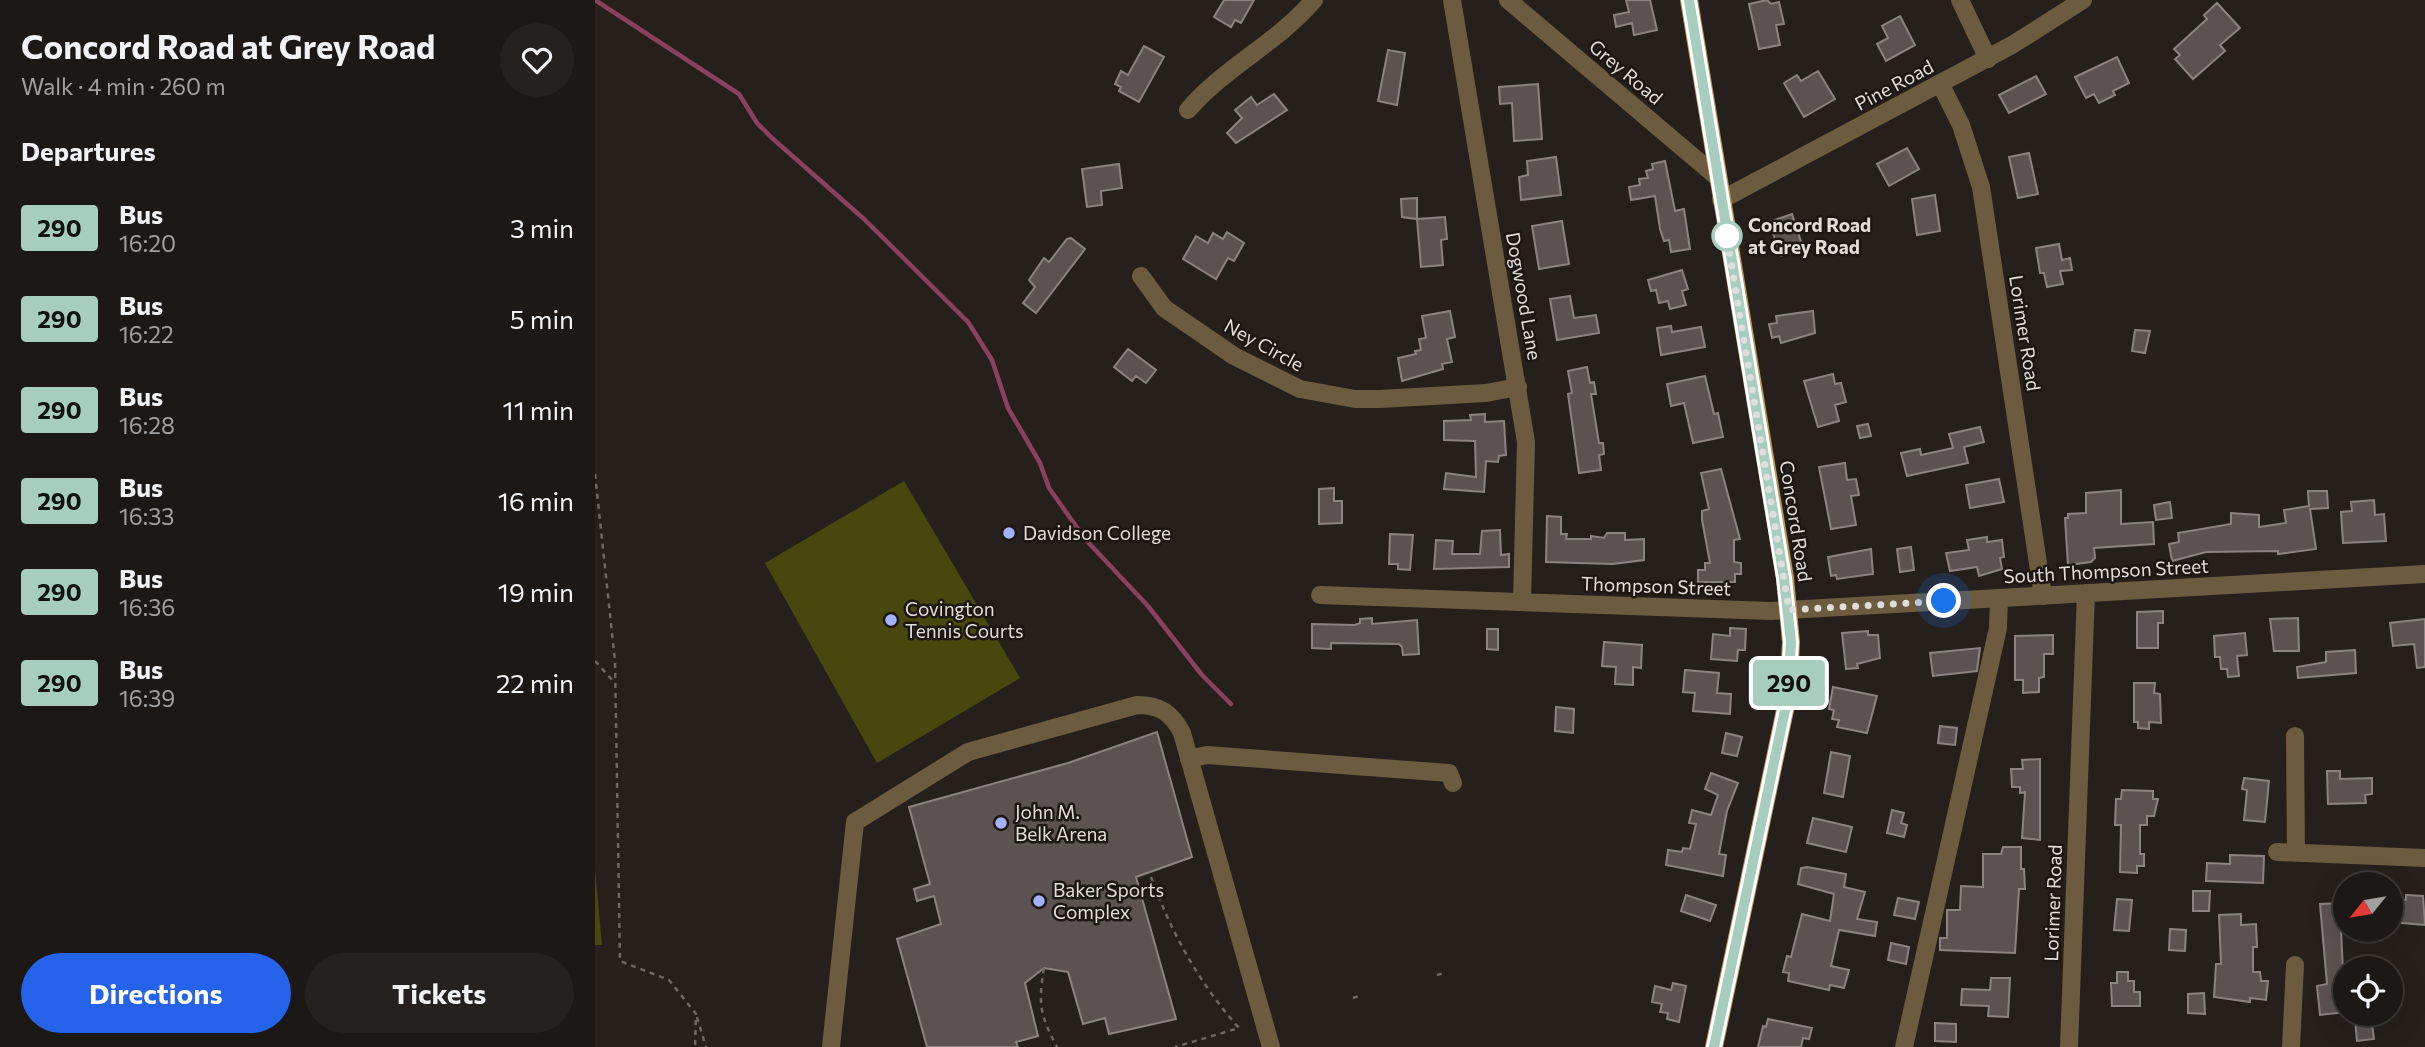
<!DOCTYPE html>
<html lang="en">
<head>
<meta charset="utf-8">
<style>
	body { margin:0; font-family:Commissioner,sans-serif; background:#25211f; color:#f1f3f6; height:100vh; display:flex; flex-direction:column; font-size:26px; white-space:nowrap }
	* { box-sizing:border-box; margin:0 }
	p { font-size:23px; color:#a0a0a1 }
	.icon { flex:none; width:38px; height:38px; fill:none; stroke:currentColor; stroke-width:2; stroke-linecap:round; stroke-linejoin:round }
	.map { position:relative; flex:1; overflow:hidden }
	.side { display:flex; flex-direction:column; background:#1c1816; width:595px }
	.side>* { flex:none }
	.badge { padding:0 14px; border-radius:5px; font-size:24px; line-height:46px }
	.needle { width:46px; rotate:240deg }
	.controls { position:absolute; left:1738px; top:872px; display:grid; gap:14px }
	.controls a { display:grid; place-items:center; width:70px; height:70px; border-radius:50%; background:#1c1816; box-shadow:0 7px 28px #0002,0 0 0 2px #3a3735; font-size:35px }
	.you { position:absolute; width:35px; height:35px; margin:-18px; border:5px solid #fff; border-radius:50%; background:#1a73e8; box-shadow:0 0 0 10px #1a73e833 }
	.map>.badge { position:absolute; translate:-50% -50%; box-shadow:0 0 0 4px #fff }
	h2 { padding:0 21px; font-size:26px; line-height:63px }
	.round { display:grid; place-items:center; flex:none; width:74px; height:74px; border-radius:37px; background:#25211f }
	.head { display:flex; align-items:center; justify-content:space-between; height:119px; padding:0 21px }
	h1 { font-size:33px; font-weight:700; line-height:52px }
	.cta { display:flex; gap:14px; margin-top:auto; padding:14px 21px }
	.cta a { flex:1; height:80px; border-radius:42px; background:#2563eb; color:#fff; font-size:28px; font-weight:700; line-height:80px; text-align:center }
	.cta a+a { background:#25211f; color:#f1f3f6 }
	ul { padding:0; list-style:none }
	li { display:flex; align-items:center; gap:21px; height:91px; padding:0 21px }
	li div { flex:1 }
	li b { display:block; font-size:26px }
	li em { font-style:normal }
	li .badge { min-width:77px; font-weight:700; text-align:center }
	main { display:flex; flex:1; min-height:0 }
	.map>svg:first-child { display:block }
	.green { fill:#48470e }
	.lines { fill:none; stroke-linecap:round; stroke-linejoin:round }
	.stream { stroke:#8b405e; stroke-width:4.5 }
	.building { fill:#5b5251; stroke:#8c8281; stroke-width:2 }
	.path { stroke:#6d6865; stroke-width:2.5; stroke-dasharray:5 5; stroke-linecap:butt }
	.minor { stroke:#6c5b3e; stroke-width:18 }
	.major { stroke:#b89456; stroke-width:18 }
	.line-casing { stroke:#fff; stroke-width:16 }
	.line { stroke:#a6cdbe; stroke-width:10 }
	.walk { stroke:#e1ddda; stroke-width:7; stroke-dasharray:0 12.6 }
	.stop-dot { fill:#fff; stroke:#a6cdbe; stroke-width:3.5 }
	.poi-dot { fill:#a1b3fd; stroke:#1d1713; stroke-width:2.5 }
	.labels { text-anchor:middle; stroke-width:5; stroke-linejoin:round; paint-order:stroke }
	.street-label { font-size:19px; fill:#e1ddda; stroke:#1d1713 }
	.stop-label { font-size:19px; font-weight:bold; fill:#e1ddda; stroke:#1d1713; text-anchor:start }
	.poi-label { font-size:19px; fill:#e1ddda; stroke:#1d1713; text-anchor:start }
</style>
</head>
<body>
<main>
<section class="side">
<div class="head"><div><h1>Concord Road at Grey Road</h1><p>Walk · 4 min · 260 m</p></div><a class="round"><svg class="icon" aria-label="heart" viewBox="0 0 24 24"><path d="M12 20l-8-8c-3-5 5-10 8-4 3-6 11-1 8 4z"/></svg></a></div>
<h2>Departures</h2>
<ul>
<li><span class="badge" style="background:#a6cdbe;color:#111">290</span><div><b>Bus</b><p>16:20</p></div><em>3 min</em></li>
<li><span class="badge" style="background:#a6cdbe;color:#111">290</span><div><b>Bus</b><p>16:22</p></div><em>5 min</em></li>
<li><span class="badge" style="background:#a6cdbe;color:#111">290</span><div><b>Bus</b><p>16:28</p></div><em>11 min</em></li>
<li><span class="badge" style="background:#a6cdbe;color:#111">290</span><div><b>Bus</b><p>16:33</p></div><em>16 min</em></li>
<li><span class="badge" style="background:#a6cdbe;color:#111">290</span><div><b>Bus</b><p>16:36</p></div><em>19 min</em></li>
<li><span class="badge" style="background:#a6cdbe;color:#111">290</span><div><b>Bus</b><p>16:39</p></div><em>22 min</em></li>
</ul>
<div class="cta"><a>Directions</a><a>Tickets</a></div>
</section>
<div class="map">
<svg width="1830" height="1047" viewBox="0 0 1830 1047">
	<rect width="100%" height="100%" fill="#26201d"/>
	<path class="green" d="M 309,481 L 425,678 L 282,763 L 170,563 Z
		M 0,869 L 7,945 L 0,945 Z"/>
	<g class="lines">
		<path class="stream" d="M 0,0 L 144,94 L 162,123 L 177,138 L 269,219 L 373,322 L 397,360 L 413,408 L 445,463 L 454,488 L 490,539 L 553,606 L 607,675 L 636,704"/>
	</g>
	<path class="building" d="M 629,0 L 659,0 L 646,23 L 640,20 L 636,27 L 619,17 Z
		M 1031,0 L 1055,0 L 1062,30 L 1039,35 L 1037,23 L 1021,27 L 1019,15 L 1034,12 Z
		M 1172,0 L 1176,4 L 1184,2 L 1189,24 L 1181,25 L 1185,45 L 1164,49 L 1154,4 Z
		M 1622,3 L 1645,28 L 1625,45 L 1630,51 L 1598,79 L 1580,59 L 1585,55 L 1579,49 L 1612,19 L 1609,15 Z
		M 1305,16 L 1320,45 L 1291,61 L 1282,44 L 1293,38 L 1287,26 Z
		M 549,46 L 569,57 L 544,102 L 524,91 L 526,87 L 520,84 L 526,71 L 533,75 Z
		M 793,50 L 810,53 L 802,105 L 783,101 Z
		M 1522,57 L 1534,83 L 1518,91 L 1520,95 L 1504,103 L 1499,94 L 1491,98 L 1480,77 Z
		M 1223,71 L 1240,99 L 1209,117 L 1189,83 L 1202,75 L 1206,81 Z
		M 1441,76 L 1451,94 L 1414,113 L 1404,95 Z
		M 943,84 L 947,139 L 919,141 L 917,103 L 905,104 L 904,87 Z
		M 679,94 L 692,110 L 641,143 L 632,133 L 647,118 L 640,110 L 656,97 L 662,105 Z
		M 1312,148 L 1324,169 L 1294,186 L 1282,164 Z
		M 1434,153 L 1443,194 L 1423,198 L 1414,157 Z
		M 961,157 L 966,195 L 926,200 L 924,177 L 933,175 L 932,161 Z
		M 1070,161 L 1080,211 L 1089,209 L 1095,249 L 1076,252 L 1074,240 L 1069,241 L 1065,229 L 1060,196 L 1036,200 L 1034,187 L 1045,185 L 1044,179 L 1053,178 L 1051,171 L 1058,169 L 1057,164 Z
		M 524,164 L 527,188 L 506,191 L 507,205 L 492,207 L 487,169 Z
		M 1340,195 L 1345,231 L 1322,235 L 1317,199 Z
		M 822,198 L 822,219 L 807,217 L 806,199 Z
		M 1197,214 L 1208,248 L 1186,256 L 1174,222 Z
		M 850,217 L 852,239 L 846,240 L 848,265 L 826,267 L 822,219 Z
		M 967,221 L 974,264 L 944,269 L 937,226 Z
		M 632,232 L 649,243 L 639,261 L 633,258 L 621,279 L 588,259 L 601,236 L 613,243 L 618,233 L 628,239 Z
		M 476,238 L 490,249 L 441,313 L 428,303 L 440,287 L 434,280 L 449,258 L 454,262 L 472,239 Z
		M 1464,244 L 1467,260 L 1475,258 L 1477,270 L 1465,271 L 1468,284 L 1452,287 L 1449,273 L 1445,273 L 1441,248 Z
		M 1087,270 L 1093,289 L 1087,291 L 1091,305 L 1075,309 L 1073,301 L 1064,303 L 1061,290 L 1056,291 L 1053,280 Z
		M 975,296 L 979,318 L 1001,315 L 1004,333 L 962,340 L 955,299 Z
		M 855,311 L 860,337 L 852,339 L 857,362 L 847,364 L 848,369 L 807,381 L 803,358 L 821,354 L 820,351 L 826,350 L 824,339 L 831,338 L 827,316 Z
		M 1218,311 L 1220,333 L 1186,343 L 1184,336 L 1177,338 L 1174,324 L 1182,323 L 1181,316 Z
		M 1076,326 L 1077,332 L 1106,327 L 1110,347 L 1066,355 L 1062,328 Z
		M 1540,330 L 1555,331 L 1550,353 L 1537,351 Z
		M 533,349 L 561,370 L 551,383 L 541,376 L 537,381 L 519,367 Z
		M 992,367 L 995,383 L 999,382 L 1001,394 L 996,394 L 1004,443 L 1008,443 L 1009,454 L 1004,455 L 1006,470 L 984,473 L 973,394 L 977,393 L 973,371 Z
		M 1238,374 L 1240,384 L 1246,383 L 1251,402 L 1240,405 L 1244,421 L 1223,427 L 1209,381 Z
		M 1110,376 L 1119,414 L 1123,413 L 1128,437 L 1098,443 L 1089,403 L 1076,406 L 1072,384 Z
		M 890,414 L 890,422 L 909,421 L 911,455 L 904,456 L 903,462 L 891,461 L 889,492 L 849,489 L 851,473 L 881,477 L 880,441 L 849,440 L 849,421 L 876,420 L 875,415 Z
		M 1273,424 L 1276,436 L 1265,438 L 1262,426 Z
		M 1385,427 L 1389,442 L 1369,447 L 1373,463 L 1312,476 L 1306,453 L 1325,449 L 1326,455 L 1358,448 L 1354,434 Z
		M 1250,463 L 1252,480 L 1261,479 L 1264,495 L 1256,496 L 1261,525 L 1236,529 L 1224,467 Z
		M 1126,469 L 1145,539 L 1139,540 L 1139,562 L 1146,563 L 1146,574 L 1140,574 L 1140,582 L 1103,582 L 1103,570 L 1110,570 L 1110,563 L 1115,563 L 1107,520 L 1107,511 L 1114,509 L 1106,473 Z
		M 1404,479 L 1409,502 L 1375,508 L 1371,485 Z
		M 739,488 L 739,501 L 747,501 L 747,523 L 724,524 L 724,489 Z
		M 1526,490 L 1526,524 L 1558,522 L 1559,544 L 1499,548 L 1500,558 L 1496,562 L 1473,565 L 1470,518 L 1473,518 L 1473,514 L 1491,513 L 1491,493 Z
		M 1713,491 L 1732,491 L 1733,508 L 1715,509 L 1721,549 L 1683,554 L 1683,551 L 1611,552 L 1577,561 L 1574,544 L 1584,542 L 1583,533 L 1636,524 L 1636,513 L 1664,515 L 1664,527 L 1691,523 L 1689,510 L 1714,506 Z
		M 1779,500 L 1780,515 L 1789,514 L 1791,541 L 1748,543 L 1746,512 L 1757,511 L 1756,502 Z
		M 1575,502 L 1577,518 L 1561,520 L 1559,505 Z
		M 952,516 L 966,517 L 966,534 L 972,534 L 971,539 L 996,539 L 996,536 L 1009,538 L 1012,533 L 1030,533 L 1030,540 L 1049,539 L 1049,560 L 1018,564 L 951,562 Z
		M 905,530 L 906,555 L 914,554 L 914,567 L 839,569 L 841,540 L 858,541 L 857,554 L 885,554 L 887,531 Z
		M 795,534 L 818,535 L 815,570 L 803,569 L 803,564 L 794,564 Z
		M 1392,537 L 1392,542 L 1407,540 L 1409,557 L 1405,558 L 1407,569 L 1384,576 L 1382,567 L 1355,571 L 1351,553 L 1374,550 L 1372,540 Z
		M 1316,547 L 1319,570 L 1305,572 L 1302,549 Z
		M 1276,549 L 1278,574 L 1242,579 L 1241,575 L 1236,576 L 1233,557 Z
		M 1568,611 L 1568,623 L 1563,623 L 1563,648 L 1542,648 L 1542,612 Z
		M 777,618 L 777,624 L 822,620 L 824,654 L 808,655 L 807,647 L 804,644 L 736,643 L 736,649 L 717,648 L 717,624 L 760,625 L 765,623 L 765,619 Z
		M 1703,618 L 1704,651 L 1679,651 L 1675,619 Z
		M 1830,619 L 1830,667 L 1822,668 L 1819,644 L 1798,646 L 1795,623 Z
		M 1135,628 L 1151,629 L 1150,650 L 1143,650 L 1142,661 L 1116,659 L 1118,634 L 1135,636 Z
		M 892,629 L 903,629 L 903,650 L 892,649 Z
		M 1273,631 L 1273,635 L 1283,635 L 1285,658 L 1262,664 L 1263,668 L 1251,669 L 1247,633 Z
		M 1650,633 L 1652,655 L 1642,656 L 1644,676 L 1633,677 L 1632,669 L 1626,669 L 1625,657 L 1620,657 L 1619,636 Z
		M 1458,635 L 1458,654 L 1449,654 L 1449,677 L 1444,678 L 1444,692 L 1428,693 L 1428,680 L 1420,680 L 1420,636 Z
		M 1009,642 L 1047,645 L 1046,668 L 1038,667 L 1038,685 L 1020,684 L 1021,667 L 1007,666 Z
		M 1385,648 L 1382,671 L 1338,676 L 1335,653 Z
		M 1760,650 L 1761,673 L 1703,678 L 1702,667 L 1731,662 L 1731,652 Z
		M 1090,670 L 1124,673 L 1122,693 L 1136,694 L 1135,714 L 1098,711 L 1100,693 L 1088,692 Z
		M 1539,683 L 1560,683 L 1559,693 L 1565,694 L 1566,723 L 1554,722 L 1554,729 L 1543,728 L 1543,722 L 1539,722 Z
		M 1238,687 L 1282,696 L 1272,733 L 1242,727 L 1244,720 L 1237,719 L 1239,710 L 1234,709 Z
		M 961,707 L 979,709 L 978,733 L 960,731 Z
		M 1345,726 L 1362,728 L 1360,745 L 1343,743 Z
		M 562,732 L 597,857 L 541,877 L 581,1019 L 514,1034 L 510,1018 L 488,1024 L 473,972 L 449,968 L 430,983 L 443,1036 L 421,1042 L 423,1047 L 332,1047 L 302,939 L 346,924 L 339,896 L 322,901 L 319,889 L 335,884 L 314,807 L 473,763 Z
		M 1131,733 L 1147,737 L 1142,756 L 1127,753 Z
		M 1236,752 L 1255,756 L 1248,797 L 1229,793 Z
		M 1445,759 L 1445,840 L 1427,838 L 1430,792 L 1425,793 L 1425,787 L 1417,787 L 1416,769 L 1428,769 L 1427,760 Z
		M 1732,771 L 1745,771 L 1745,779 L 1777,778 L 1777,794 L 1770,795 L 1771,803 L 1733,804 Z
		M 1116,773 L 1143,783 L 1132,811 L 1124,854 L 1131,855 L 1128,876 L 1071,865 L 1073,850 L 1087,852 L 1088,848 L 1095,849 L 1101,824 L 1094,823 L 1097,810 L 1116,815 L 1123,795 L 1110,789 Z
		M 1649,778 L 1674,781 L 1670,822 L 1649,820 L 1652,790 L 1647,789 Z
		M 1527,790 L 1558,791 L 1558,799 L 1563,799 L 1559,816 L 1552,816 L 1552,825 L 1545,825 L 1545,854 L 1549,854 L 1549,866 L 1542,866 L 1542,873 L 1525,872 L 1526,825 L 1520,825 L 1521,799 L 1526,799 Z
		M 1297,810 L 1309,813 L 1306,823 L 1312,825 L 1309,837 L 1292,833 Z
		M 1218,818 L 1257,827 L 1251,852 L 1212,843 Z
		M 1408,847 L 1426,847 L 1426,869 L 1429,869 L 1430,889 L 1424,889 L 1420,953 L 1345,950 L 1345,938 L 1352,938 L 1352,910 L 1365,910 L 1366,886 L 1388,887 L 1388,854 L 1406,854 Z
		M 1635,855 L 1669,856 L 1668,883 L 1611,881 L 1612,863 L 1635,864 Z
		M 1212,867 L 1251,874 L 1249,887 L 1270,892 L 1262,919 L 1282,922 L 1280,936 L 1244,930 L 1236,966 L 1254,970 L 1249,988 L 1235,985 L 1234,990 L 1193,981 L 1194,973 L 1188,972 L 1192,956 L 1196,957 L 1207,914 L 1235,921 L 1239,894 L 1203,884 L 1206,868 Z
		M 1598,891 L 1615,891 L 1614,911 L 1598,911 Z
		M 1091,895 L 1121,905 L 1115,921 L 1086,911 Z
		M 1811,895 L 1828,896 L 1830,925 L 1796,922 L 1796,899 L 1811,900 Z
		M 1303,898 L 1324,902 L 1320,919 L 1299,915 Z
		M 1522,899 L 1537,900 L 1534,931 L 1519,930 Z
		M 1750,903 L 1750,930 L 1746,930 L 1750,1012 L 1725,1015 L 1722,986 L 1732,984 L 1725,904 Z
		M 1646,914 L 1646,925 L 1661,924 L 1662,947 L 1658,947 L 1658,972 L 1665,972 L 1666,981 L 1673,981 L 1671,1000 L 1655,998 L 1655,1002 L 1619,997 L 1621,964 L 1626,964 L 1624,915 Z
		M 1575,929 L 1591,930 L 1590,951 L 1574,950 Z
		M 1296,943 L 1314,947 L 1311,964 L 1293,960 Z
		M 1522,972 L 1533,972 L 1533,981 L 1539,981 L 1539,992 L 1545,992 L 1545,1006 L 1517,1006 L 1516,983 L 1522,983 Z
		M 1396,978 L 1415,978 L 1413,1017 L 1393,1016 L 1394,1006 L 1366,1005 L 1367,989 L 1395,990 Z
		M 1078,983 L 1091,986 L 1084,1022 L 1072,1019 L 1073,1013 L 1065,1012 L 1067,1004 L 1057,1002 L 1060,986 L 1076,990 Z
		M 1609,993 L 1610,1014 L 1593,1013 L 1593,994 Z
		M 1776,1017 L 1779,1039 L 1762,1041 L 1760,1019 Z
		M 1173,1019 L 1217,1028 L 1214,1039 L 1208,1038 L 1206,1047 L 1163,1047 L 1168,1026 L 1171,1027 Z
		M 1340,1023 L 1361,1024 L 1361,1042 L 1340,1041 Z"/>
	<g class="lines">
		<path class="path" d="M 0,474 L 20,661 L 25,961 L 74,980 L 101,1014 L 100,1047
			M 0,661 L 20,683
			M 556,877 C 577,934 604,983 644,1028 L 580,1047
			M 449,968 C 443,1004 445,1015 462,1047
			M 842,975 L 849,973
			M 758,998 L 764,996
			M 102,1017 L 111,1047"/>
		<path class="minor" d="M 857,0 L 931,442 L 927,602
			M 913,0 L 1122,177
			M 1365,0 L 1393,59
			M 1346,85 L 1366,125 L 1386,187 L 1448,596
			M 593,110 C 630,67 682,43 719,0
			M 1126,200 L 1417,45 L 1488,0
			M 546,276 L 569,308 L 639,356 L 705,389 L 760,399 L 785,399 L 891,393 L 923,387
			M 725,595 L 1176,611 L 1830,574
			M 1700,736 L 1701,853
			M 594,759 L 612,755 L 854,773 L 858,783
			M 1682,852 L 1830,858
			M 236,1047 L 260,822 L 373,752 L 542,705 C 565,705 577,713 587,733 L 676,1047
			M 1309,1047 L 1403,628 L 1404,598
			M 1474,1047 L 1491,593
			M 1696,1047 L 1700,965"/>
		<path class="major" d="M 1094,0 L 1190,578 L 1196,642 L 1193,696 L 1119,1047"/>
	</g>
	<g class="lines">
		<g class="line-casing">
			<path id="line" d="M 1094,0 L 1189,578 L 1196,642 L 1193,696 L 1119,1047"/>
		</g>
		<use href="#line" class="line"/>
		<path class="walk" d="M 1132,236 L 1130,226 L 1194,610 L 1349,601"/>
	</g>
	<circle class="stop-dot" cx="1132" cy="236" r="14"/>
	<g class="poi-dot">
		<circle cx="414" cy="533" r="7"/>
		<circle cx="296" cy="620" r="7"/>
		<circle cx="406" cy="823" r="7"/>
		<circle cx="444" cy="901" r="7"/>
	</g>
	<g class="labels">
		<g class="street-label">
			<text transform="translate(1031 72) rotate(40)" y="7">Grey Road</text>
			<text transform="translate(1299 85) rotate(-28)" y="7">Pine Road</text>
			<text transform="translate(929 296) rotate(80)" y="7">Dogwood Lane</text>
			<text transform="translate(1430 333) rotate(81)" y="7">Lorimer Road</text>
			<text transform="translate(669 345) rotate(29)" y="7">Ney Circle</text>
			<text transform="translate(1201 521) rotate(81)" y="7">Concord Road</text>
			<text transform="translate(1511 571) rotate(-3)" y="7">South Thompson Street</text>
			<text transform="translate(1061 586) rotate(2)" y="7">Thompson Street</text>
			<text transform="translate(1458 903) rotate(-88)" y="7">Lorimer Road</text>
		</g>
		<g class="stop-label">
			<text x="1153" y="232">Concord Road<tspan x="1153" dy="22">at Grey Road</tspan></text>
		</g>
		<g class="poi-label">
			<text x="428" y="540">Davidson College</text>
			<text x="310" y="616">Covington<tspan x="310" dy="22">Tennis Courts</tspan></text>
			<text x="420" y="819">John M.<tspan x="420" dy="22">Belk Arena</tspan></text>
			<text x="458" y="897">Baker Sports<tspan x="458" dy="22">Complex</tspan></text>
		</g>
	</g>
</svg>
<div class="controls">
<a><svg class="needle" viewBox="-14 -14 28 28"><path d="M0-13l5 13h-10z" fill="#e53935"/><path d="M0 13l5-13h-10z" fill="#a0a0a1"/></svg></a>
<a><svg class="icon" aria-label="locate" viewBox="0 0 24 24"><circle cx="12" cy="12" r="6"/><path d="M12 2v4M12 18v4M2 12h4M18 12h4"/></svg></a>
</div>
<div class="you" style="left:1349px;top:601px"></div>
<b class="badge" style="left:1194px;top:683px;background:#a6cdbe;color:#111">290</b>
</div>
</main>
</body>
</html>
